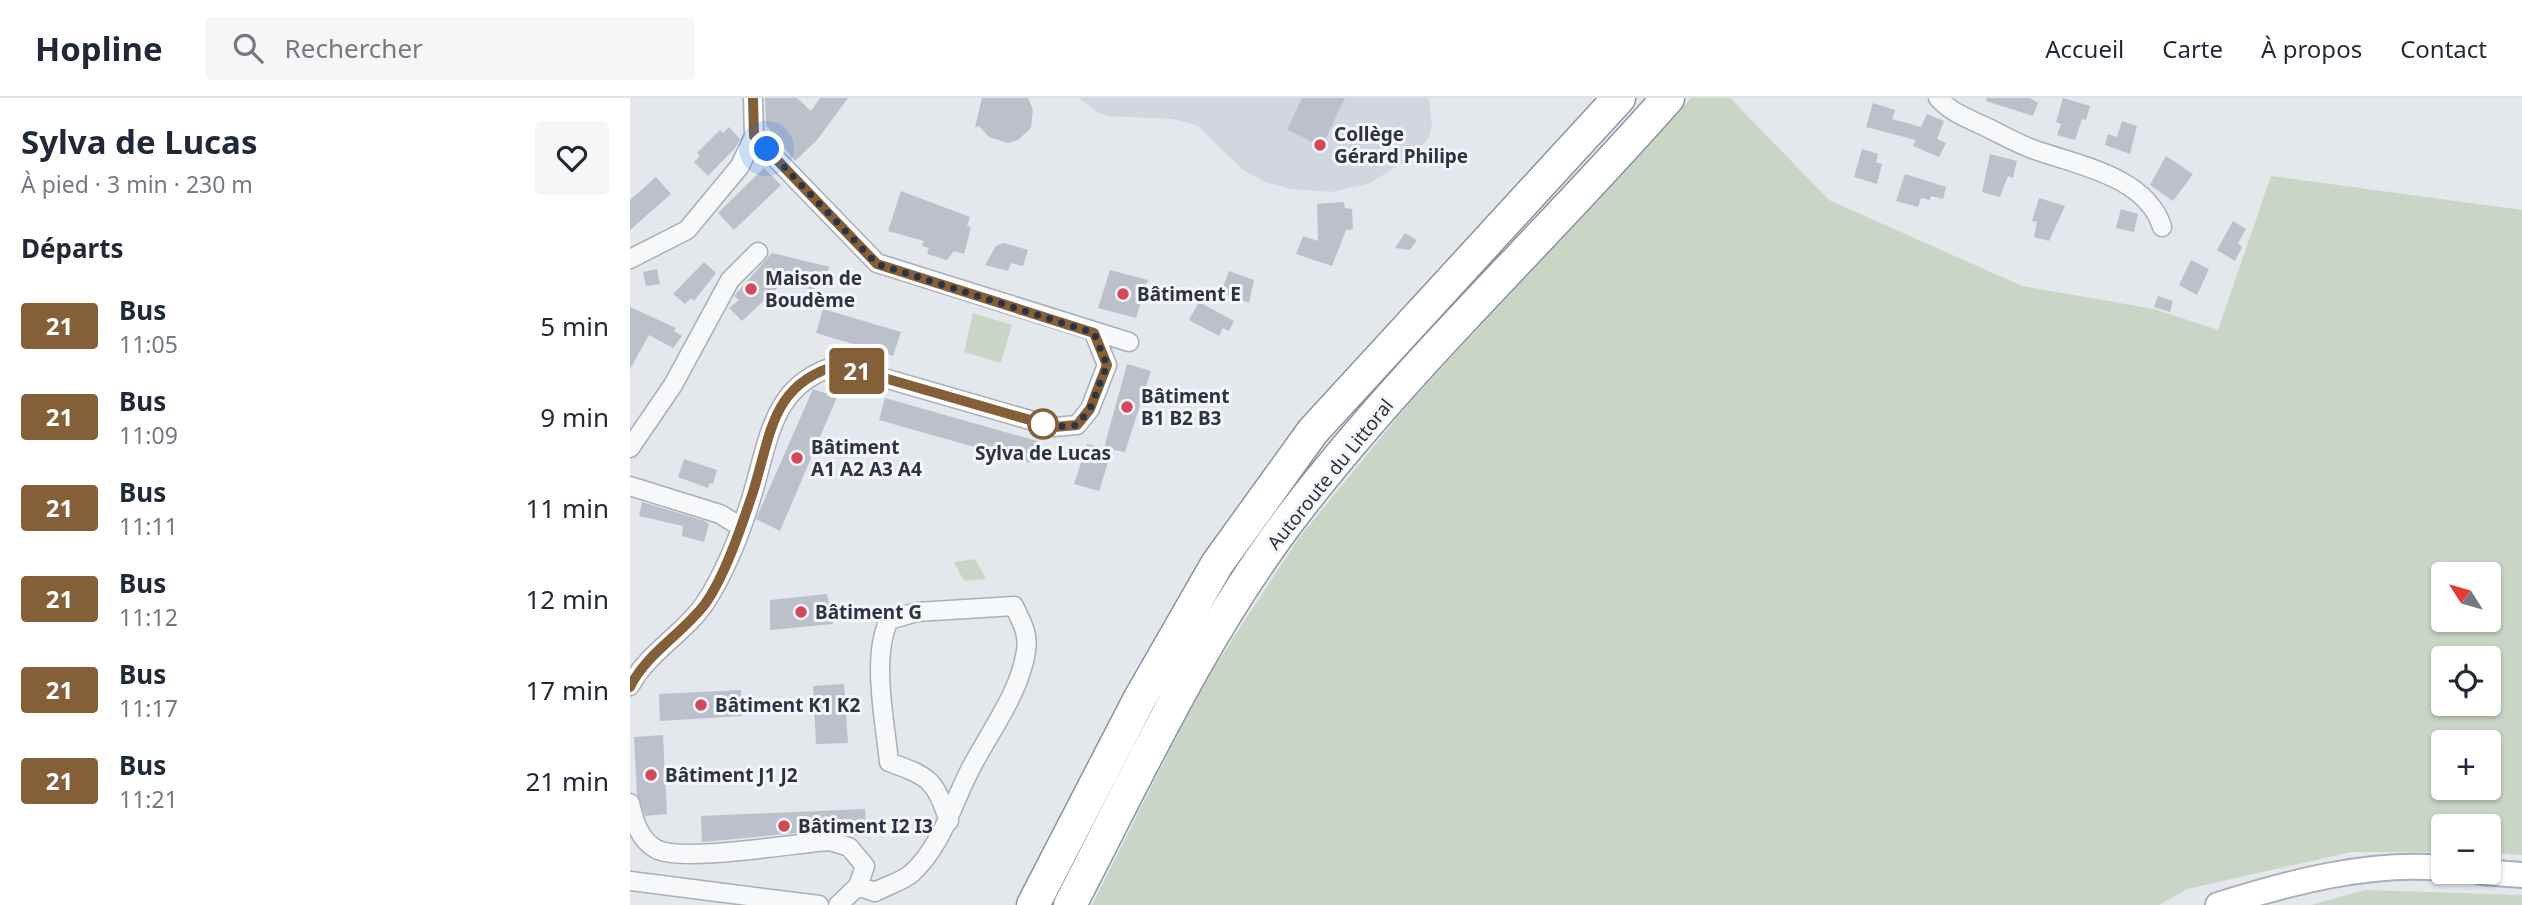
<!DOCTYPE html>
<html lang="fr">
<head>
<meta charset="utf-8">
<style>
	body { margin:0; font-family:"Noto Sans",sans-serif; background:#f6f6f7; color:#1f2937; height:100vh; display:flex; flex-direction:column; font-size:26px; white-space:nowrap }
	* { box-sizing:border-box; margin:0 }
	p { font-size:23px; color:#747a83 }
	.icon { flex:none; width:38px; height:38px; fill:none; stroke:currentColor; stroke-width:2; stroke-linecap:round; stroke-linejoin:round }
	.map { position:relative; flex:1; overflow:hidden }
	.side { display:flex; flex-direction:column; background:#fff; width:630px }
	.side>* { flex:none }
	.badge { padding:0 14px; border-radius:5px; font-size:24px; line-height:46px }
	.needle { width:46px; rotate:307deg }
	.fabs { position:absolute; left:1801px; top:464px; display:grid; gap:14px }
	.fabs a { display:grid; place-items:center; width:70px; height:70px; border-radius:7px; background:#fff; box-shadow:0 2px 5px #0004; font-size:35px }
	.you { position:absolute; width:35px; height:35px; margin:-18px; border:5px solid #fff; border-radius:50%; background:#1a73e8; box-shadow:0 0 0 10px #1a73e833 }
	.map>.badge { position:absolute; translate:-50% -50%; box-shadow:0 0 0 4px #fff }
	h2 { padding:0 21px; font-size:26px; line-height:63px }
	.round { display:grid; place-items:center; flex:none; width:74px; height:74px; border-radius:7px; background:#f6f6f7 }
	.summary { display:flex; align-items:center; justify-content:space-between; height:119px; padding:0 21px }
	h1 { font-size:33px; font-weight:700; line-height:52px }
	ul { padding:0; list-style:none }
	li { display:flex; align-items:center; gap:21px; height:91px; padding:0 21px }
	li div { flex:1 }
	li b { display:block; font-size:26px }
	li em { font-style:normal }
	li .badge { min-width:77px; font-weight:700; text-align:center }
	header { display:flex; align-items:center; gap:42px; box-sizing:border-box; height:98px; padding:0 35px; background:#fff; border-bottom:2px solid #e0e1e3 }
	header strong { font-size:33px }
	nav { display:flex; gap:38px; margin-inline-start:auto; font-size:24px }
	.search { width:490px; height:63px; background:#f6f6f7; display:flex; align-items:center; gap:18px; box-sizing:border-box; padding:0 24px; border-radius:7px; color:#747a83; font-size:26px }
	main { display:flex; flex:1; min-height:0 }
	.map>svg:first-child { display:block }
	.built { fill:#d2d6de }
	.green { fill:#c9d6c5; fill-rule:evenodd }
	.building { fill:#bbc0ca }
	.lines { fill:none; stroke-linecap:round; stroke-linejoin:round }
	.minor-casing { stroke:#a9aeb7; stroke-width:21 }
	.secondary-casing { stroke:#a9aeb7; stroke-width:28 }
	.motorway-casing { stroke:#8b94a3; stroke-width:35 }
	.minor { stroke:#f7f8fa; stroke-width:18 }
	.secondary { stroke:#fff; stroke-width:24 }
	.motorway { stroke:#fff; stroke-width:32 }
	.line-casing { stroke:#fff; stroke-width:16 }
	.line { stroke:#845f38; stroke-width:10 }
	.walk { stroke:#2b3445; stroke-width:7; stroke-dasharray:0 12.6 }
	.poi-dot { fill:#d1495b; stroke:#f4f6f9; stroke-width:2.5 }
	.stop-dot { fill:#fff; stroke:#845f38; stroke-width:3.5 }
	.labels { text-anchor:middle; stroke-width:6; stroke-linejoin:round; paint-order:stroke }
	.poi-label { font-size:19px; font-weight:bold; fill:#2b3445; stroke:#f4f6f9; text-anchor:start }
	.stop-label { font-size:19px; font-weight:bold; fill:#2b3445; stroke:#f4f6f9 }
	.street-label { font-size:19px; fill:#2b3445; stroke:#f4f6f9 }
</style>
</head>
<body>
<header>
<strong>Hopline</strong>
<div class="search"><svg class="icon" aria-label="search" viewBox="0 0 24 24"><circle cx="10" cy="10" r="6"/><path d="M15 15l6 6"/></svg>Rechercher</div>
<nav><a>Accueil</a><a>Carte</a><a>À propos</a><a>Contact</a></nav>
</header>
<main>
<section class="side">
<div class="summary"><div><h1>Sylva de Lucas</h1><p>À pied · 3 min · 230 m</p></div><a class="round"><svg class="icon" aria-label="heart" viewBox="0 0 24 24"><path d="M12 20l-8-8c-3-5 5-10 8-4 3-6 11-1 8 4z"/></svg></a></div>
<h2>Départs</h2>
<ul>
<li><span class="badge" style="background:#845f38;color:#fff">21</span><div><b>Bus</b><p>11:05</p></div><em>5 min</em></li>
<li><span class="badge" style="background:#845f38;color:#fff">21</span><div><b>Bus</b><p>11:09</p></div><em>9 min</em></li>
<li><span class="badge" style="background:#845f38;color:#fff">21</span><div><b>Bus</b><p>11:11</p></div><em>11 min</em></li>
<li><span class="badge" style="background:#845f38;color:#fff">21</span><div><b>Bus</b><p>11:12</p></div><em>12 min</em></li>
<li><span class="badge" style="background:#845f38;color:#fff">21</span><div><b>Bus</b><p>11:17</p></div><em>17 min</em></li>
<li><span class="badge" style="background:#845f38;color:#fff">21</span><div><b>Bus</b><p>11:21</p></div><em>21 min</em></li>
</ul>
</section>
<div class="map">
<svg width="1892" height="807" viewBox="0 0 1892 807">
	<rect width="100%" height="100%" fill="#e4e7ec"/>
	<path class="built" d="M 449,0 L 799,0 L 802,27 L 799,39 L 784,58 L 738,86 L 701,94 L 661,91 L 635,84 L 613,72 L 567,27 L 542,21 L 478,18 L 467,14 Z"/>
	<path class="green" d="M 1061,0 L 1100,0 L 1199,102 L 1392,188 L 1524,211 L 1588,232 L 1641,78 L 1892,112 L 1892,757 L 1859,755 L 1858,728 L 1813,728 L 1813,754 L 1722,754 L 1557,791 L 1529,807 L 462,807 L 573,586 L 669,440 L 780,304 ZM 1813,476 L 1858,476 L 1858,522 L 1813,522 ZM 1813,560 L 1858,560 L 1858,606 L 1813,606 ZM 1813,644 L 1858,644 L 1858,690 L 1813,690 Z
		M 343,215 L 382,227 L 371,265 L 334,254 Z
		M 345,461 L 356,481 L 334,483 L 324,464 Z
		M 1735,792 L 1892,797 L 1892,807 L 1681,807 Z"/>
	<path class="building" d="M 135,0 L 167,0 L 181,13 L 190,0 L 218,0 L 187,42 L 165,63 L 136,27 Z
		M 352,0 L 398,0 L 403,12 L 401,30 L 388,42 L 378,45 L 359,39 L 349,28 L 345,29 Z
		M 672,0 L 715,0 L 692,48 L 657,32 Z
		M 1357,0 L 1400,0 L 1408,5 L 1403,18 L 1356,3 Z
		M 1433,0 L 1460,8 L 1456,22 L 1452,21 L 1445,42 L 1427,37 L 1431,26 L 1426,24 Z
		M 1243,5 L 1265,12 L 1262,21 L 1291,29 L 1297,16 L 1314,23 L 1307,41 L 1316,45 L 1309,59 L 1283,48 L 1286,42 L 1236,29 Z
		M 1492,23 L 1507,28 L 1500,56 L 1475,47 L 1478,36 L 1487,39 Z
		M 99,29 L 110,41 L 106,49 L 78,78 L 64,64 L 70,58 L 67,55 L 90,32 L 93,35 Z
		M 1232,51 L 1248,56 L 1246,64 L 1252,66 L 1247,86 L 1224,79 Z
		M 1360,56 L 1387,63 L 1383,80 L 1378,78 L 1370,99 L 1352,94 Z
		M 1536,58 L 1563,76 L 1543,103 L 1520,87 Z
		M 134,70 L 151,87 L 104,132 L 88,115 Z
		M 1275,76 L 1316,89 L 1313,101 L 1301,98 L 1300,102 L 1291,100 L 1288,109 L 1266,103 Z
		M 26,79 L 41,96 L 0,132 L 0,102 Z
		M 271,93 L 340,119 L 337,128 L 341,129 L 334,156 L 324,153 L 317,162 L 297,156 L 299,150 L 292,148 L 294,143 L 258,133 Z
		M 1409,100 L 1435,108 L 1419,143 L 1404,139 L 1407,124 L 1402,123 Z
		M 714,104 L 715,110 L 722,111 L 723,131 L 716,132 L 702,168 L 666,156 L 673,138 L 688,143 L 687,106 Z
		M 1491,111 L 1508,116 L 1504,134 L 1486,130 Z
		M 1603,123 L 1616,131 L 1608,145 L 1612,149 L 1605,163 L 1587,152 Z
		M 775,135 L 787,142 L 780,152 L 765,150 Z
		M 374,145 L 398,152 L 393,168 L 381,165 L 378,173 L 355,167 L 366,148 Z
		M 142,155 L 200,169 L 192,182 L 187,181 L 184,192 L 153,185 L 112,223 L 99,210 L 109,202 L 104,198 Z
		M 1561,162 L 1579,171 L 1567,197 L 1549,187 Z
		M 74,164 L 86,175 L 64,203 L 61,200 L 55,206 L 43,196 Z
		M 27,171 L 30,186 L 16,188 L 13,174 Z
		M 480,172 L 518,182 L 506,220 L 468,210 Z
		M 599,173 L 624,182 L 619,205 L 591,194 Z
		M 1528,198 L 1543,203 L 1540,214 L 1524,209 Z
		M 569,204 L 604,223 L 599,233 L 593,230 L 589,238 L 559,222 Z
		M 0,209 L 46,230 L 44,233 L 52,238 L 43,250 L 19,237 L 0,271 Z
		M 193,211 L 271,234 L 263,258 L 186,235 Z
		M 497,266 L 521,273 L 495,354 L 474,350 L 482,352 L 469,393 L 444,386 L 457,346 L 474,350 Z
		M 183,291 L 207,299 L 150,433 L 126,421 Z
		M 255,300 L 407,343 L 401,365 L 249,322 Z
		M 54,361 L 87,372 L 83,386 L 79,385 L 78,390 L 48,379 Z
		M 12,404 L 75,423 L 79,426 L 74,444 L 52,438 L 53,428 L 9,418 Z
		M 197,496 L 203,526 L 140,532 L 140,502 Z
		M 214,586 L 218,645 L 186,646 L 183,588 Z
		M 111,592 L 112,618 L 30,623 L 29,596 Z
		M 33,637 L 37,716 L 15,718 L 7,697 L 4,639 Z
		M 235,711 L 236,738 L 223,738 L 199,732 L 72,744 L 71,718 Z"/>
	<g class="lines">
		<g class="minor-casing">
			<path id="minor" d="M 1308,0 C 1320,14 1337,20 1354,28 C 1371,36 1389,47 1408,53 C 1452,68 1517,80 1532,129
				M 124,38 L 247,165 L 499,244
				M 0,161 L 57,132 L 110,68 L 124,38 L 123,0
				M 0,350 L 43,287 L 100,182 L 128,154
				M 0,388 L 90,416 L 111,429
				M 0,588 C 17,555 55,535 75,505 C 97,471 113,429 124,391 C 140,335 145,284 209,267 L 424,329 L 447,327 L 460,311 L 477,267 L 464,235
				M 0,705 C 4,723 9,741 26,751 C 52,765 165,745 200,743 L 219,749 L 235,768 L 228,788 L 208,807
				M 0,783 L 189,807
				M 228,788 L 245,794 C 256,788 273,783 282,775 C 314,745 322,705 342,668 C 361,632 390,594 396,553 C 399,535 391,523 384,508 L 287,514 L 259,522 C 241,559 255,623 259,664 C 300,679 304,681 319,723"/>
		</g>
		<g class="secondary-casing">
			<path id="secondary" d="M 1852,774 L 1892,777
				M 1588,807 C 1658,785 1739,763 1813,770"/>
		</g>
		<g class="motorway-casing">
			<path id="motorway" d="M 403,807 L 509,602 L 587,466 L 683,333 L 989,0
				M 440,807 C 509,674 574,532 666,413 C 779,266 916,139 1038,0"/>
		</g>
		<use href="#minor" class="minor"/>
		<use href="#secondary" class="secondary"/>
		<use href="#motorway" class="motorway"/>
	</g>
	<g class="lines">
		<g class="line-casing">
			<path id="line" d="M 0,589 C 16,556 53,535 75,506 C 95,478 112,427 123,394 C 141,337 141,285 209,267 L 424,329 L 447,327 L 460,311 L 477,267 L 464,235 L 247,166 L 124,38 L 123,0"/>
		</g>
		<use href="#line" class="line"/>
		<path class="walk" d="M 137,51 L 247,166 L 464,235 L 477,267 L 460,311 L 447,327 L 424,329 L 413,326"/>
	</g>
	<g class="poi-dot">
		<circle cx="690" cy="47" r="7"/>
		<circle cx="121" cy="191" r="7"/>
		<circle cx="493" cy="196" r="7"/>
		<circle cx="497" cy="309" r="7"/>
		<circle cx="167" cy="360" r="7"/>
		<circle cx="171" cy="514" r="7"/>
		<circle cx="71" cy="607" r="7"/>
		<circle cx="21" cy="677" r="7"/>
		<circle cx="154" cy="728" r="7"/>
	</g>
	<circle class="stop-dot" cx="413" cy="326" r="14"/>
	<g class="labels">
		<g class="poi-label">
			<text x="704" y="43">Collège<tspan x="704" dy="22">Gérard Philipe</tspan></text>
			<text x="135" y="187">Maison de<tspan x="135" dy="22">Boudème</tspan></text>
			<text x="507" y="203">Bâtiment E</text>
			<text x="511" y="305">Bâtiment<tspan x="511" dy="22">B1 B2 B3</tspan></text>
			<text x="181" y="356">Bâtiment<tspan x="181" dy="22">A1 A2 A3 A4</tspan></text>
			<text x="185" y="521">Bâtiment G</text>
			<text x="85" y="614">Bâtiment K1 K2</text>
			<text x="35" y="684">Bâtiment J1 J2</text>
			<text x="168" y="735">Bâtiment I2 I3</text>
		</g>
		<g class="stop-label">
			<text x="413" y="362">Sylva de Lucas</text>
		</g>
		<g class="street-label">
			<text transform="translate(700 376) rotate(-51)" y="7">Autoroute du Littoral</text>
		</g>
	</g>
</svg>
<div class="fabs">
<a><svg class="needle" viewBox="-14 -14 28 28"><path d="M0-13l5 13h-10z" fill="#e53935"/><path d="M0 13l5-13h-10z" fill="#747a83"/></svg></a>
<a><svg class="icon" aria-label="locate" viewBox="0 0 24 24"><circle cx="12" cy="12" r="6"/><path d="M12 2v4M12 18v4M2 12h4M18 12h4"/></svg></a>
<a>+</a>
<a>−</a>
</div>
<div class="you" style="left:137px;top:51px"></div>
<b class="badge" style="left:227px;top:273px;background:#845f38;color:#fff">21</b>
</div>
</main>
</body>
</html>
